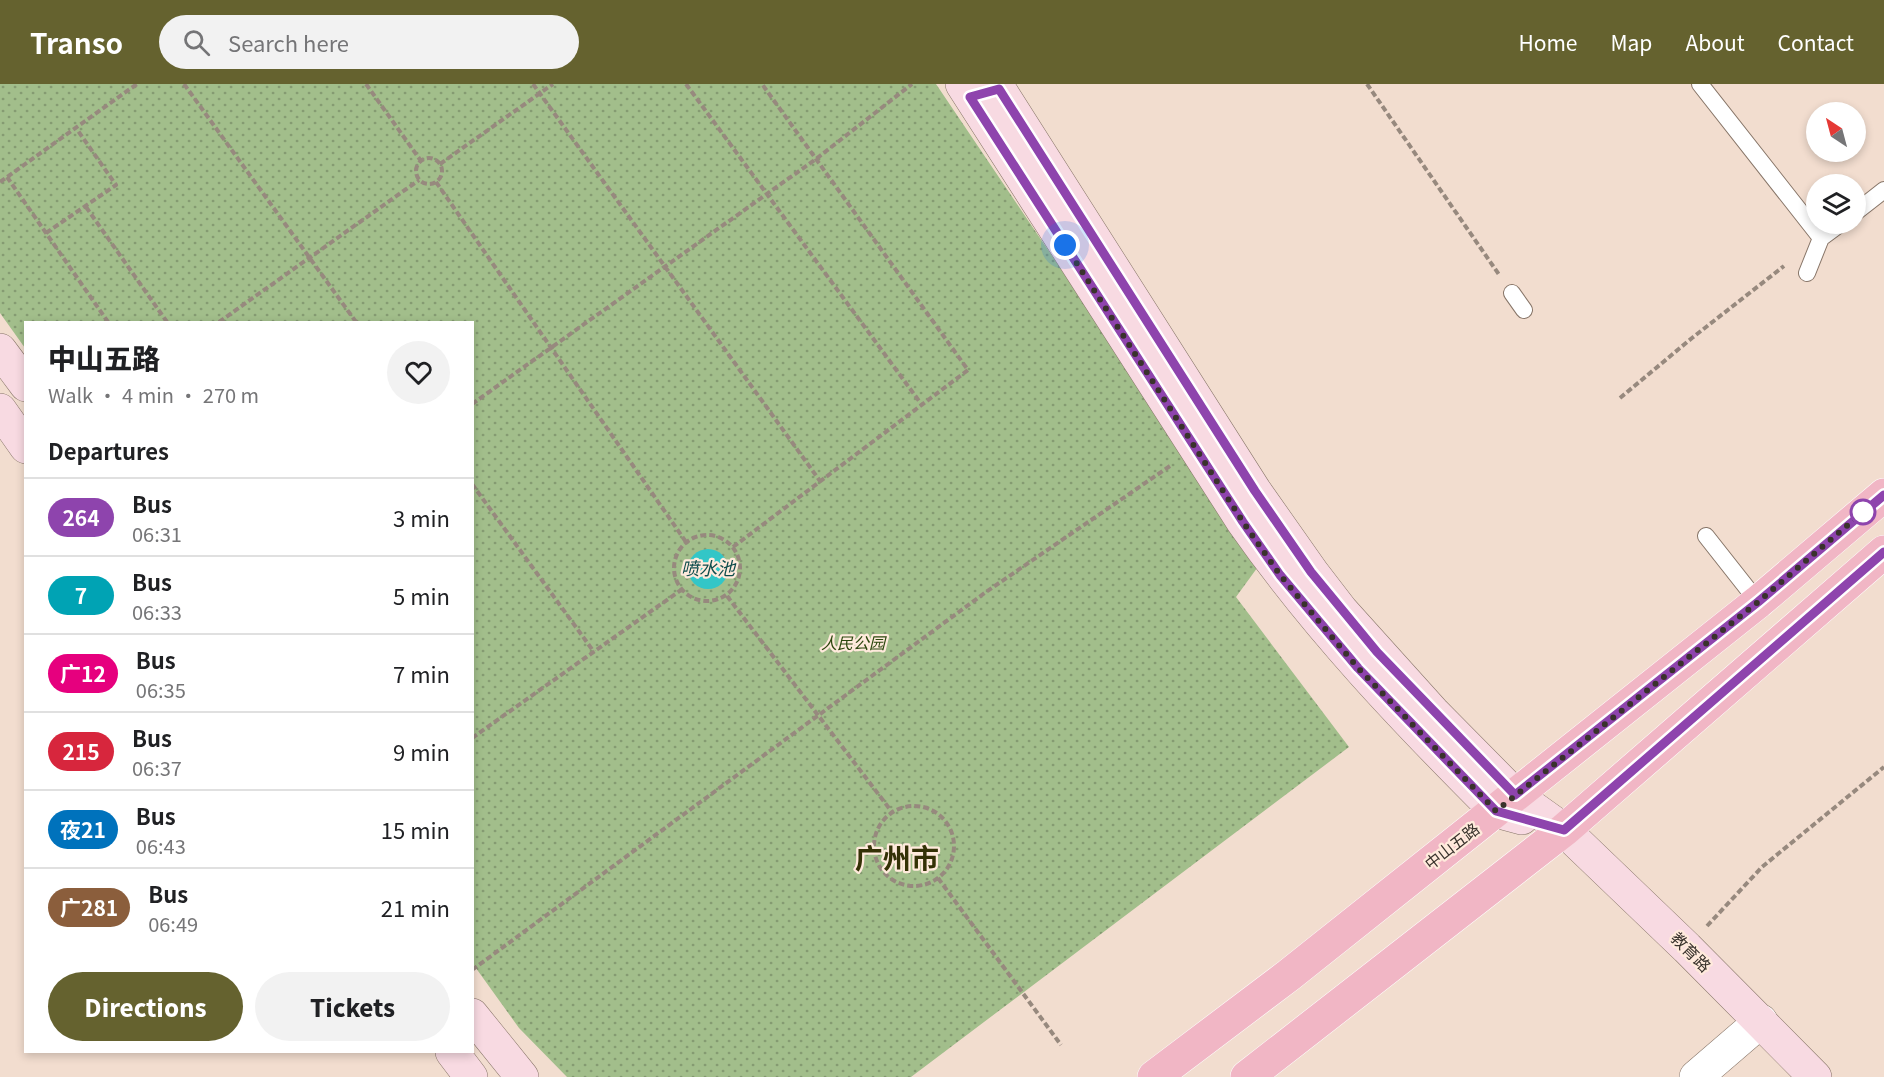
<!DOCTYPE html>
<html lang="en">
<head>
<meta charset="utf-8">
<style>
	body { margin:0; font-family:Georgia,"Noto Sans SC",serif; background:#f2f2f2; color:#202124; height:100vh; display:flex; flex-direction:column; font-size:22px; white-space:nowrap }
	* { box-sizing:border-box; margin:0 }
	p { font-size:20px; color:#757577 }
	.icon { flex:none; width:33px; height:33px; fill:none; stroke:currentColor; stroke-width:2; stroke-linecap:round; stroke-linejoin:round }
	.map { position:relative; flex:1; overflow:hidden }
	.sheet { position:absolute; left:24px; top:237px; width:450px; height:732px; display:flex; flex-direction:column; background:#fff; border-radius:0px; box-shadow:0 3px 9px #0003 }
	.sheet>* { flex:none }
	.badge { padding:0 12px; border-radius:20px; font-size:21px; line-height:39px }
	.needle { width:39px; rotate:324deg }
	.fabs { position:absolute; left:1806px; top:18px; display:grid; gap:12px }
	.fabs a { display:grid; place-items:center; width:60px; height:60px; border-radius:50%; background:#fff; box-shadow:0 3px 9px #0003; font-size:30px }
	.you { position:absolute; width:30px; height:30px; margin:-15px; border:4px solid #fff; border-radius:50%; background:#1a73e8; box-shadow:0 0 0 9px #1a73e833 }
	.map>.badge { position:absolute; translate:-50% -50%; box-shadow:0 0 0 3px #fff }
	h2 { padding:0 24px; font-size:22px; line-height:54px }
	.round { display:grid; place-items:center; flex:none; width:63px; height:63px; border-radius:32px; background:#f2f2f2 }
	.summary { display:flex; align-items:center; justify-content:space-between; height:102px; padding:0 24px }
	h1 { font-size:28px; font-weight:800; line-height:45px }
	.primary-button { display:flex; gap:12px; margin-top:auto; padding:12px 24px }
	.primary-button a { flex:1; height:69px; border-radius:36px; background:#65622f; color:#fff; font-size:24px; font-weight:800; line-height:69px; text-align:center }
	.primary-button a+a { background:#f2f2f2; color:#202124 }
	ul { padding:0; list-style:none }
	li { display:flex; align-items:center; gap:18px; height:78px; padding:0 24px; border-top:2px solid #e0e0e0 }
	li div { flex:1 }
	li b { display:block; font-size:22px }
	li em { font-style:normal }
	li .badge { min-width:66px; font-weight:700; text-align:center }
	header { display:flex; align-items:center; gap:36px; box-sizing:border-box; height:84px; padding:0 30px; background:#65622f; color:#fff }
	header strong { font-size:28px }
	nav { display:flex; gap:33px; margin-inline-start:auto; font-size:21px }
	.search { width:420px; height:54px; background:#f2f2f2; display:flex; align-items:center; gap:15px; box-sizing:border-box; padding:0 21px; border-radius:33px; color:#757577; font-size:22px }
	.map>svg:first-child { display:block }
	.park { fill:url(#park-dots) }
	.water { fill:#33c6c7 }
	.lines { fill:none; stroke-linecap:round; stroke-linejoin:round }
	.lane-casing { stroke:#877568; stroke-width:18 }
	.street-casing { stroke:#877568; stroke-width:34 }
	.secondary-casing { stroke:#877568; stroke-width:34 }
	.primary-casing { stroke:#fff; stroke-width:34 }
	.path { stroke:#97897e; stroke-width:4; stroke-dasharray:6 3; stroke-linecap:butt }
	.lane { stroke:#fff; stroke-width:16 }
	.street { stroke:#fff; stroke-width:33 }
	.secondary { stroke:#f8dae2; stroke-width:33 }
	.primary { stroke:#f1b6c5; stroke-width:33 }
	.line-casing { stroke:#fff; stroke-width:14 }
	.line { stroke:#8e44ad; stroke-width:9 }
	.walk { stroke:#39322c; stroke-width:6; stroke-dasharray:0 10.8 }
	.stop-dot { fill:#fff; stroke:#8e44ad; stroke-width:3 }
	.labels { text-anchor:middle; stroke-width:4.5; stroke-linejoin:round; paint-order:stroke }
	.park-label { font-size:16px; font-style:italic; fill:#2c470e; stroke:#ffeadc }
	.street-label { font-size:16px; fill:#39322c; stroke:#ffeadc }
	.water-label { font-size:18px; font-style:italic; fill:#0e4c4c; stroke:#ffeadc }
	.town-label { font-size:28px; font-weight:bold; fill:#343106; stroke:#ffeadc }
</style>
</head>
<body>
<header>
<strong>Transo</strong>
<div class="search"><svg class="icon" aria-label="search" viewBox="0 0 24 24"><circle cx="10" cy="10" r="6"/><path d="M15 15l6 6"/></svg>Search here</div>
<nav><a>Home</a><a>Map</a><a>About</a><a>Contact</a></nav>
</header>
<div class="map">
<svg width="1884" height="993" viewBox="0 0 1884 993">
	<defs>
		<pattern id="park-dots" width="8" height="8" patternUnits="userSpaceOnUse" patternTransform="scale(1.5)"><rect width="8" height="8" fill="#a2be8b"/><path d="M2 2h.1M6 6h.1" fill="none" stroke="#859b72" stroke-width="1.8" stroke-linecap="round"/></pattern>
	</defs>
	<rect width="100%" height="100%" fill="#f2ddcf"/>
	<path class="park" d="M 0,0 L 936,0 L 1260,480 L 1236,513 L 1349,663 L 911,993 L 567,993 L 519,944 L 473,880 L 472,238 L 26,238 L 25,264 L 0,229 Z"/>
	<path class="water" d="M688 485a20 20 0 1 1 40 0a20 20 0 1 1-40 0Z"/>
	<g class="lines">
		<g class="lane-casing">
			<path id="lane" d="M 1700,0 L 1821,154
				M 1856,128 L 1884,106
				M 1807,189 L 1821,154 L 1840,140
				M 1512,209 L 1524,226
				M 1706,452 L 1758,518"/>
		</g>
		<g class="street-casing">
			<path id="street" d="M 1696,993 L 1761,937"/>
		</g>
		<g class="secondary-casing">
			<path id="secondary" d="M 962,0 L 1243,438 C 1317,544 1405,636 1496,727 L 1522,734
				M 996,0 L 1255,407 L 1312,488 L 1342,527 L 1433,628 L 1515,711 L 1564,746 L 1687,864 L 1815,993
				M 0,266 L 26,301
				M 0,326 L 26,363
				M 472,931 L 522,993
				M 452,968 L 471,993"/>
		</g>
		<g class="primary-casing">
			<path id="primary" d="M 1154,993 L 1289,891 L 1758,518 L 1884,411
				M 1247,993 L 1564,746 L 1884,468"/>
		</g>
		<path class="path" d="M 184,0 L 356,238
			M 366,0 L 421,77
			M 533,0 L 820,397
			M 686,0 L 922,321
			M 1367,0 L 1500,192
			M416 87a13 13 0 1 1 26 0a13 13 0 1 1-26 0Z
			M 440,80 L 553,0
			M 7,93 L 108,238
			M 0,98 L 137,0
			M 436,98 L 686,458
			M 86,123 L 167,238
			M 46,149 L 116,101 L 76,44
			M 219,238 L 419,96
			M 1620,314 L 1692,254 L 1784,182
			M 472,320 L 816,75 L 912,0
			M 472,400 L 594,568
			M674 484a33 33 0 1 1 66 0a33 33 0 1 1-66 0Z
			M 733,463 L 968,286 L 762,0
			M 727,512 L 892,728
			M 472,654 L 681,506
			M874 762a40 40 0 1 1 80 0a40 40 0 1 1-80 0Z
			M 938,794 L 1061,961
			M 1707,842 L 1762,783 L 1884,683
			M 472,886 L 986,508 L 1170,382"/>
		<use href="#lane" class="lane"/>
		<use href="#street" class="street"/>
		<use href="#secondary" class="secondary"/>
		<use href="#primary" class="primary"/>
	</g>
	<g class="lines">
		<g class="line-casing">
			<path id="line" d="M 1884,411 L 1758,518 L 1515,711 L 1377,568 L 1311,488 L 1255,407 L 999,5 L 970,13 L 1243,438 L 1280,491 L 1358,584 L 1496,727 L 1564,746 L 1884,468"/>
		</g>
		<use href="#line" class="line"/>
		<path class="walk" d="M 1065,161 L 1243,438 L 1280,491 L 1358,584 L 1496,727 L 1758,518 L 1863,428"/>
	</g>
	<circle class="stop-dot" cx="1863" cy="428" r="12"/>
	<g class="labels">
		<g class="park-label">
			<text x="853" y="565">人民公园</text>
		</g>
		<g class="street-label">
			<text transform="translate(1452 762) rotate(-38)" y="6">中山五路</text>
			<text transform="translate(1691 868) rotate(45)" y="6">教育路</text>
		</g>
		<g class="water-label">
			<text x="708" y="491">喷水池</text>
		</g>
		<g class="town-label">
			<text x="897" y="785">广州市</text>
		</g>
	</g>
</svg>
<div class="fabs">
<a><svg class="needle" viewBox="-14 -14 28 28"><path d="M0-13l5 13h-10z" fill="#e53935"/><path d="M0 13l5-13h-10z" fill="#757577"/></svg></a>
<a><svg class="icon" aria-label="layers" viewBox="0 0 24 24"><path d="M12 4l9 5-9 5-9-5zM3 14l9 5 9-5"/></svg></a>
</div>
<div class="you" style="left:1065px;top:161px"></div>
<section class="sheet">
<div class="summary"><div><h1>中山五路</h1><p>Walk · 4 min · 270 m</p></div><a class="round"><svg class="icon" aria-label="heart" viewBox="0 0 24 24"><path d="M12 20l-8-8c-3-5 5-10 8-4 3-6 11-1 8 4z"/></svg></a></div>
<h2>Departures</h2>
<ul>
<li><span class="badge" style="background:#8e44ad;color:#fff">264</span><div><b>Bus</b><p>06:31</p></div><em>3 min</em></li>
<li><span class="badge" style="background:#00a3b4;color:#fff">7</span><div><b>Bus</b><p>06:33</p></div><em>5 min</em></li>
<li><span class="badge" style="background:#e6007e;color:#fff">广12</span><div><b>Bus</b><p>06:35</p></div><em>7 min</em></li>
<li><span class="badge" style="background:#d7263d;color:#fff">215</span><div><b>Bus</b><p>06:37</p></div><em>9 min</em></li>
<li><span class="badge" style="background:#0072bc;color:#fff">夜21</span><div><b>Bus</b><p>06:43</p></div><em>15 min</em></li>
<li><span class="badge" style="background:#8b5e3c;color:#fff">广281</span><div><b>Bus</b><p>06:49</p></div><em>21 min</em></li>
</ul>
<div class="primary-button"><a>Directions</a><a>Tickets</a></div>
</section>
</div>
</body>
</html>
